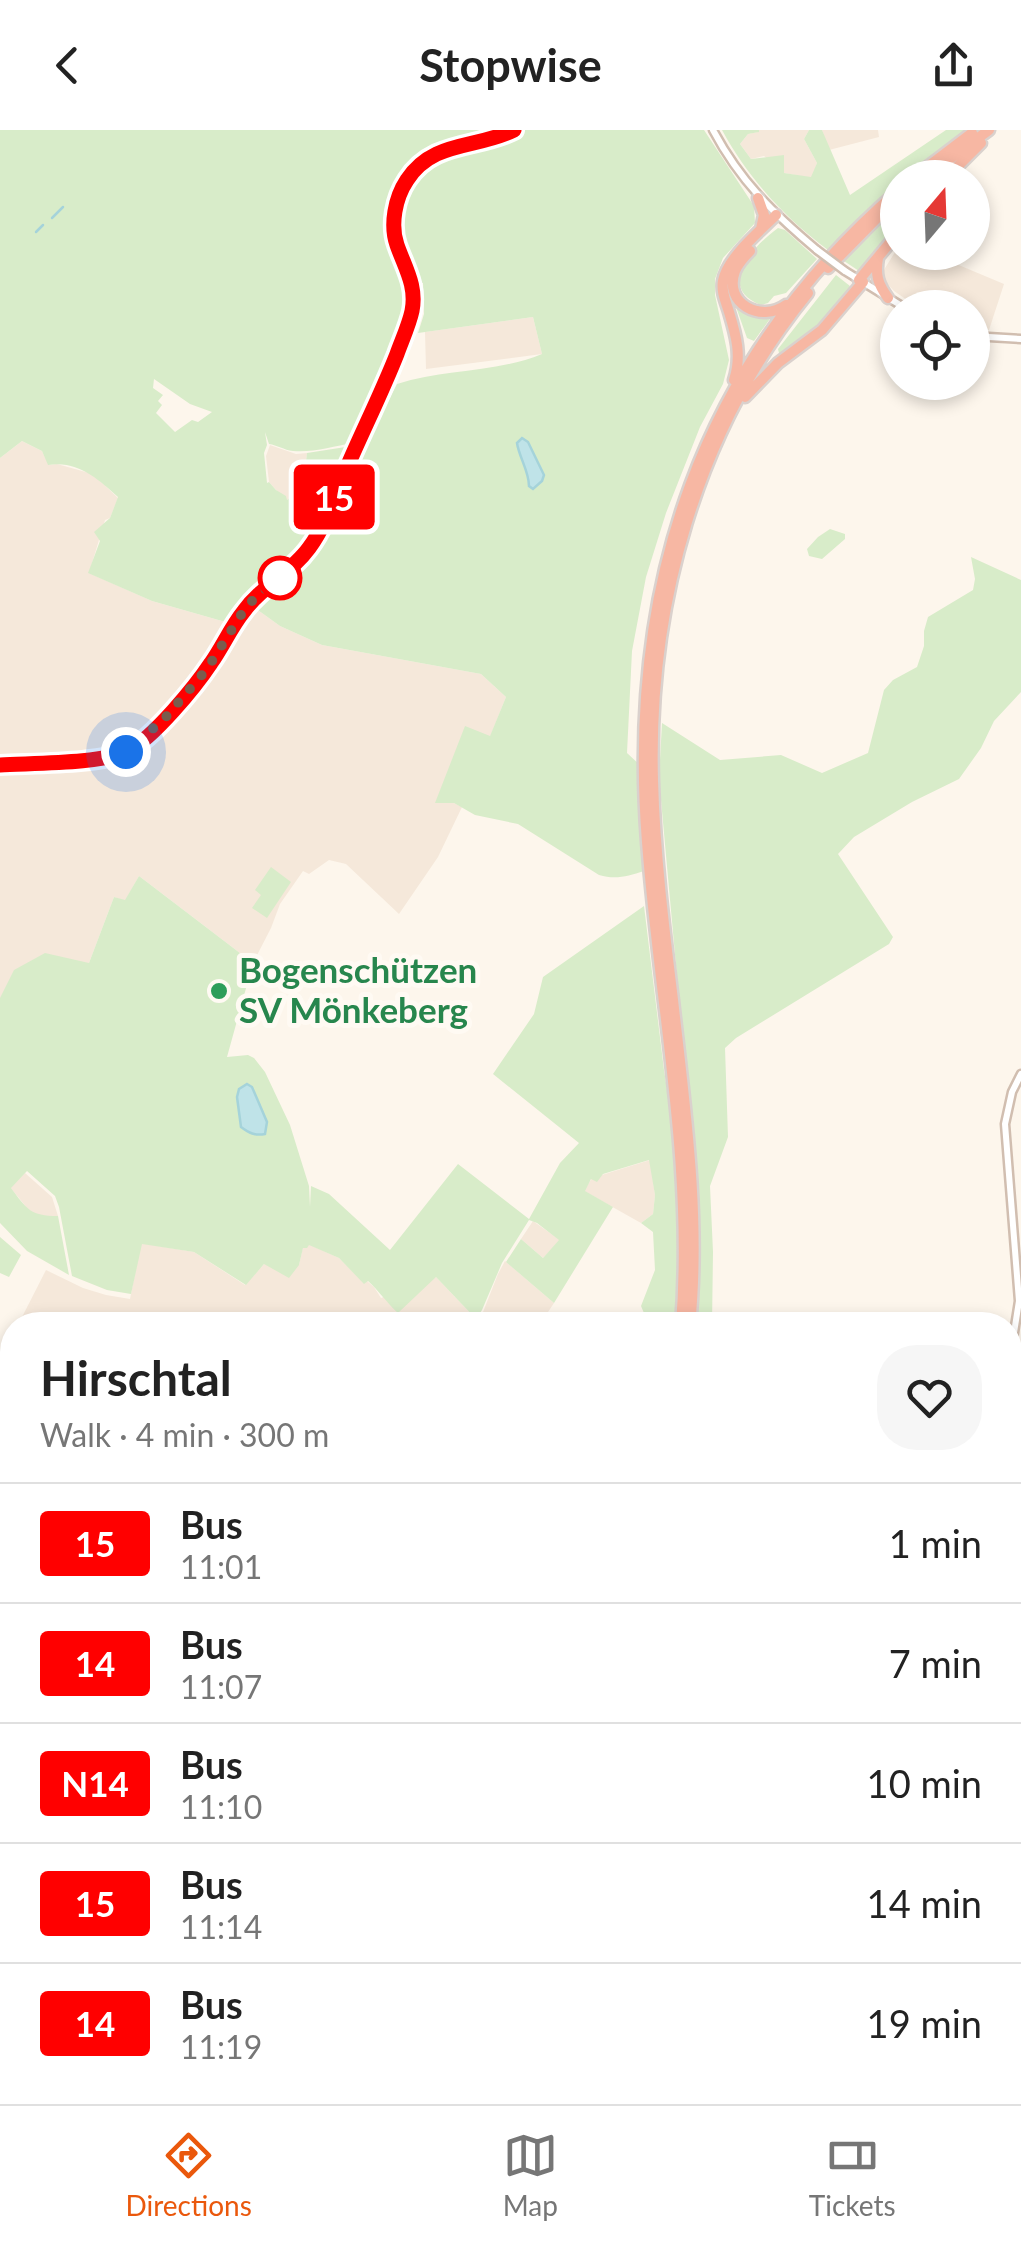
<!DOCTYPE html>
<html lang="en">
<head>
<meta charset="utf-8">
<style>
	body { margin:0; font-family:Lato,sans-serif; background:#f6f6f6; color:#222; height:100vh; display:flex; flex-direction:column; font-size:38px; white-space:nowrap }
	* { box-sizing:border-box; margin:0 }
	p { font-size:32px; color:#767676 }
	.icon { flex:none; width:55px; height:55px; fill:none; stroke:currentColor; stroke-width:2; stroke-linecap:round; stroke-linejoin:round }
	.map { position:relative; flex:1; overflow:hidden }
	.panel { position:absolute; left:0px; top:1182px; width:1022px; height:792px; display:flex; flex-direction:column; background:#fff; border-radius:40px 40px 0 0; box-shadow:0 5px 15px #0003 }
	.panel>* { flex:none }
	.badge { padding:0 20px; border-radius:8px; font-size:35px; line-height:65px }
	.needle { width:65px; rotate:19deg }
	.buttons { position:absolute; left:880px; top:30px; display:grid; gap:20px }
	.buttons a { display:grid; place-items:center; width:110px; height:110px; border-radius:50%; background:#fff; box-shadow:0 5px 15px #0003; font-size:50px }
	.you { position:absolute; width:50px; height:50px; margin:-25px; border:8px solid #fff; border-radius:50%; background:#1a73e8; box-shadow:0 0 0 15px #1a73e833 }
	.map>.badge { position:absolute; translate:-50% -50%; box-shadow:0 0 0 5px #fff }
	.round { display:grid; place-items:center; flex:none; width:105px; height:105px; border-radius:40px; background:#f6f6f6 }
	.overview { display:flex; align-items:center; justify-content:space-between; height:170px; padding:0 40px }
	h1 { font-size:48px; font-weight:700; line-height:75px }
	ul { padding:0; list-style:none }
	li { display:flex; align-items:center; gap:30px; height:120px; padding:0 40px; border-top:2px solid #e0e0e0 }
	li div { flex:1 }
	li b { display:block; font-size:38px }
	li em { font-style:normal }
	li .badge { min-width:110px; font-weight:700; text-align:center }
	header { display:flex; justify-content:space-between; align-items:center; height:130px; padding:0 40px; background:#fff; font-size:45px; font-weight:700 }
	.tab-bar { display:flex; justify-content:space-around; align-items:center; height:140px; border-top:2px solid #e0e0e0; background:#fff; font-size:28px; color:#767676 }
	.tab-bar a { display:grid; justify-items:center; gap:5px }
	.tab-bar .selected { color:#ea580c }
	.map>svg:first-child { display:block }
	.residential { fill:#f5e8da }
	.commercial { fill:#fde8e0 }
	.industrial { fill:#efe9e4 }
	.green { fill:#d8ecc9; fill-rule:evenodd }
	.water { fill:#bfe3e8; stroke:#a5d3da; stroke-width:2.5 }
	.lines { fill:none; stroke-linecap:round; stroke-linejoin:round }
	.stream { stroke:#a5d3da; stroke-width:2.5 }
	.minor-casing { stroke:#d1beb0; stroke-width:11 }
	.highway-casing { stroke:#dad1cd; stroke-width:15 }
	.minor { stroke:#fff; stroke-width:6 }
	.highway { stroke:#f7b7a3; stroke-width:10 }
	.rail-casing { stroke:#b9a8c9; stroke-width:6 }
	.rail { stroke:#fffaf3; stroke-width:2.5; stroke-dasharray:8; stroke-linecap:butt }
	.minor-bridge-casing { stroke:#d1beb0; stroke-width:11; stroke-linecap:butt }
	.minor-bridge { stroke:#fff; stroke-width:6 }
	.line-casing { stroke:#fff; stroke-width:22 }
	.line { stroke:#f00; stroke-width:15 }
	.walk { stroke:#7a5c4d; stroke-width:10; stroke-dasharray:0 18 }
	.stop-dot { fill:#fff; stroke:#f00; stroke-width:5 }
	.leisure-dot { fill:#2e9e5b; stroke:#fffaf3; stroke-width:4 }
	.labels { text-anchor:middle; stroke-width:10; stroke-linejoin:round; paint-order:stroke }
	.leisure-label { font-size:35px; font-weight:bold; fill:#27864d; stroke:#fffaf3; text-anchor:start }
</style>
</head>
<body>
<header><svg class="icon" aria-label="back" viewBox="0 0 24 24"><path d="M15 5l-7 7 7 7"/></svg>Stopwise<svg class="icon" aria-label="share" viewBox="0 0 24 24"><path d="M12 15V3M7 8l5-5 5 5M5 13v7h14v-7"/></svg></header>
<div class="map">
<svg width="1021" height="1974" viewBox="0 0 1021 1974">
	<rect width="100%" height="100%" fill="#fdf6ec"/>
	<path class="residential" d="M 759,0 L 809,0 L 804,9 L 817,33 L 812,48 L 784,43 L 764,26 L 751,29 L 740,14 L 748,4 L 758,2 Z
		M 822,0 L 878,0 L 879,7 L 829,20 Z
		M 897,119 L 898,122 L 930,123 L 1004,154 L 989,200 L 973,198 L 972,178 L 917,177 L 894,161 L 880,146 Z
		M 533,187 L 542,224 L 426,239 L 425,202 Z
		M 22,311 L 42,321 L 49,335 L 57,334 L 93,344 L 118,368 L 110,388 L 105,390 L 89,443 L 152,471 L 229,493 L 238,498 L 255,478 L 280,496 L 322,515 L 481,544 L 506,567 L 490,607 L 466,597 L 436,673 L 454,673 L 462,677 L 438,727 L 399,784 L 346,734 L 329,730 L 309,744 L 303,741 L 280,774 L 271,798 L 253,833 L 139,746 L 125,771 L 114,767 L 89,833 L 0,868 L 0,328 Z
		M 270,315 L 296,324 L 307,323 L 304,348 L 295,356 L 291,367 L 286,371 L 269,352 L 266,326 Z
		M 650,1030 L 655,1065 L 653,1084 L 641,1093 L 584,1061 L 592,1048 Z
		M 25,1043 L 52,1067 L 58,1086 L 38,1086 L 31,1083 L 10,1057 Z
		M 533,1091 L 560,1110 L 543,1128 L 521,1109 Z
		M 141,1113 L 194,1122 L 245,1155 L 264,1134 L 299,1135 L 303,1117 L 308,1114 L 339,1128 L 364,1153 L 367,1151 L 374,1157 L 381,1168 L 436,1147 L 477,1190 L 483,1182 L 498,1144 L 505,1131 L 554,1173 L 542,1191 L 542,1195 L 19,1193 L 46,1140 L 83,1158 L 106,1165 L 130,1169 Z
		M 1021,1246 L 1021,1644 L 1016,1642 L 1010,1645 L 1010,1289 L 1011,1283 L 1019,1281 L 1015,1249 Z
		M 1021,1831 L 1021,1974 L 770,1974 L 767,1970 L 771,1962 L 1010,1962 L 1010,1833 Z"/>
	<path class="commercial" d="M 677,1962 L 687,1974 L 554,1974 L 555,1963 Z"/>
	<path class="industrial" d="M 156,1962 L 555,1963 L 554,1974 L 155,1974 L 153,1973 Z"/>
	<path class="green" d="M 0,0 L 704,0 L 754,76 L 755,93 L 723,128 L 715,149 L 715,165 L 729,230 L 723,254 L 700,297 L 666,383 L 646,447 L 632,521 L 627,623 L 641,636 L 644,741 C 628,746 616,750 599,745 L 518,694 L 475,685 L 454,673 L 435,673 L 465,596 L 490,606 L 506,567 L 481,544 L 322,515 L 280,496 L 255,478 L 267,466 L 292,449 L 288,449 L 312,419 L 327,391 L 330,393 L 329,397 L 336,392 L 376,287 L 379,289 L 397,254 C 444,239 496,243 542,224 L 533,187 L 418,203 L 424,184 L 423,153 L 400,152 L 409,167 L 399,203 L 353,313 C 334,316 312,323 293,321 C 284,320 277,315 269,314 L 265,302 L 267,315 L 264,323 L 267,353 L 269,352 L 276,360 L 286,366 L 287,370 L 291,367 L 295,356 L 304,348 L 307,323 L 352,316 L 311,410 L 277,445 L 257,457 L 229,493 L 152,471 L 88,443 L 100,411 L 94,402 L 110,388 L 118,367 C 98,349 78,330 48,335 L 42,321 L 22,311 L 0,328 ZM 154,249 L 190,274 L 212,282 L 198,292 L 192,290 L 175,302 L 156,283 L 162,275 L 158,271 L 163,265 L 153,258 Z
		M 722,0 L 759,0 L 759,2 L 748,4 L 740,14 L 751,29 L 784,25 L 784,43 L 811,47 L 817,33 L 804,9 L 809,0 L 822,0 L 850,65 L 946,0 L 970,0 L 936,24 L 908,47 L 898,48 L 897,56 L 861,87 L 828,120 C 784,87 748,48 722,0 Z
		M 897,78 L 897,102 L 862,143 L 844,131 L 870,102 Z
		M 778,98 L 785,100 L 817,129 L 786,163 L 774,166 L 768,173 L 761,175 C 715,157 753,116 778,98 Z
		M 836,145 L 850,156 C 842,180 803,210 782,225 L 779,223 L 778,219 Z
		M 736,177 L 772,186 L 754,211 L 747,208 Z
		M 830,399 L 845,404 L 845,409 L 822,429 L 809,426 L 807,419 L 818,407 Z
		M 971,427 L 1021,450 L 1021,562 L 994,591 L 981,618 L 959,649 L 912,672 L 854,707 L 838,724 L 893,807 L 889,814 L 736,908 L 725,918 L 728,1007 L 710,1056 L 713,1122 L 712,1195 L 693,1195 L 696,1056 L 659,648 L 662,593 L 720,630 L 781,625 L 822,643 L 868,623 L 884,560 L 893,550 L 917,537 L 924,516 L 924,501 L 928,487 L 973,460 L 975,449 Z
		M 271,737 L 291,752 L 267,788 L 252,778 L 261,765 L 255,760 Z
		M 139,746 L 253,833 L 227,927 L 248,925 L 254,928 L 265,942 L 290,995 L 309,1056 L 310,1077 L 311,1056 L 329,1064 L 390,1120 L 458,1034 L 529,1089 L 560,1033 L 579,1013 L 493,944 L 534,884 L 543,847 L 644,776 L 664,940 L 677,1023 L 681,1090 L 678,1195 L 649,1195 L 641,1176 L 655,1140 L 653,1102 L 641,1093 L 653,1084 L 655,1065 L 649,1030 L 603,1044 L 597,1052 L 591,1049 L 585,1061 L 613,1077 L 554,1173 L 506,1132 L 521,1109 L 543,1128 L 559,1110 L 537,1093 L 529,1090 L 502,1133 L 482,1180 L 476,1189 L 436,1147 L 398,1183 C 387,1173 379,1161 368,1151 L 364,1154 L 339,1128 L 309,1115 L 307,1118 L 303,1118 L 299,1135 L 289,1148 L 264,1134 L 246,1155 L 194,1122 L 142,1114 L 131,1164 L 107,1160 L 72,1146 L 59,1077 L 55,1066 L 27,1041 L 11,1058 C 27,1079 30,1086 58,1086 L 69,1145 L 27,1121 L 0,1093 L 0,868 L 14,840 L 45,823 L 89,833 L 114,767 L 125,770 Z
		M 0,1107 L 21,1125 L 9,1147 L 0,1143 Z
		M 0,1364 L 12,1373 L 12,1591 L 0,1599 Z
		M 12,1603 L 12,1696 L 0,1691 L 0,1611 Z
		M 1016,1642 L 1021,1644 L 1021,1710 L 1013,1707 L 1011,1645 Z
		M 1012,1750 L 1021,1751 L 1021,1831 L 1010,1833 L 1010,1766 Z
		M 0,1906 L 12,1911 L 12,1962 L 76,1963 L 72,1974 L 0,1974 Z
		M 100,1963 L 156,1963 L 155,1974 L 96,1974 Z"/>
	<path class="water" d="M 522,308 L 528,312 L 544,345 L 542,351 L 533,359 L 529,356 C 529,341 519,327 517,313 Z
		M 247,954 L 252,957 L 267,992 L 265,1004 C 255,1006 249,1003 241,997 L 237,967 L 239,959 Z
		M 19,1963 L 54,1963 L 54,1973 L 9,1974 L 18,1966 Z"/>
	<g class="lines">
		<path class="stream" d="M 52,88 L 63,77
			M 36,102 L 43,95"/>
		<g class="minor-casing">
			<path id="minor" d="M 713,0 C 740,51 773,83 817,120
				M 845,141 L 905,178
				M 972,206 L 1021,209
				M 0,635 C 32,633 102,635 128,621 C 153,607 195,557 211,533 C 222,516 231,497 243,481 C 262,456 291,443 309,418 C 327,394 336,363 348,335 C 364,298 382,262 397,224 C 402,210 409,196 412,181 C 423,133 371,105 407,50 C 433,10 476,19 514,0
				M 1010,1228 L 1019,1171 L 1005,994 L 1012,962 L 1021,944
				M 1010,1250 C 1017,1306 1018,1372 1010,1428
				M 1010,1539 L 1012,1565 L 1010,1601
				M 1010,1922 L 1021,1953"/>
		</g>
		<g class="highway-casing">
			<path id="highway" d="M 913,48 L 972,3
				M 924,48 L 989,0
				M 946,48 L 981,13
				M 758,68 L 764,85 L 761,99
				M 750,121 C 744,127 738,134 735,141 C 723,174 761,193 786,175
				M 878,128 C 875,145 878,154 888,168
				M 828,138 L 879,86
				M 859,150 L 898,103
				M 734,250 C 742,226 736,205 729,182 C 726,172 721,162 723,151 C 727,128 760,101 776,85
				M 745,267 L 778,233 L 822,200 L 863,152
				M 681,1195 C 694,1033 659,873 647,712 C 627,454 699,234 898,61
				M 690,1195 C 701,1087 685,977 673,870 C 664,797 655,724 653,651 C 648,477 696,300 808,163
				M 81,1974 L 86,1962
				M 92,1974 L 96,1962"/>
		</g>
		<use href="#minor" class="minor"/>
		<use href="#highway" class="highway"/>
		<g class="rail-casing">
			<path id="rail" d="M 0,1695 L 12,1700
				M 137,1974 L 139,1962"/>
		</g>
		<use href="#rail" class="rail"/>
		<g class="minor-bridge-casing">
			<path id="minor-bridge" d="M 817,120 L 845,141"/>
		</g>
		<use href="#minor-bridge" class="minor-bridge"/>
	</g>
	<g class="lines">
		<g class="line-casing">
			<path id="line" d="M 0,635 C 31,633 103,634 128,621 C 154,607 195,557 211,533 C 223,516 231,497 244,481 C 262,456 291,443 309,418 C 327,394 336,362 348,335 C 364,298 382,262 397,224 C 402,210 409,195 412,181 C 417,156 405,138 397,115 C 390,95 395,68 407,50 C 433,10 476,19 514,0"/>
		</g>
		<use href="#line" class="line"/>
		<path class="walk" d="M 126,622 L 165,588 L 207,539 L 246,477 L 258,465 L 280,448"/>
	</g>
	<circle class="stop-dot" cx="280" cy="448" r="20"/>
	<circle class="leisure-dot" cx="219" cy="861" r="10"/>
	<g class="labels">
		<g class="leisure-label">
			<text x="239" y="853">Bogenschützen<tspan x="239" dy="40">SV Mönkeberg</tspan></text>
		</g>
	</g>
</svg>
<div class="buttons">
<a><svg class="needle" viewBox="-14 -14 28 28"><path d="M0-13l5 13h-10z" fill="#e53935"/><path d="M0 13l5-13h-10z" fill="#767676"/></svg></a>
<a><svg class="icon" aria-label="locate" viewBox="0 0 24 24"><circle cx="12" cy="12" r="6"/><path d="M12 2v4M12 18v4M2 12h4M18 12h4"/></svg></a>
</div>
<div class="you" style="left:126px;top:622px"></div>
<b class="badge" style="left:334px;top:367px;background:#f00;color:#fff">15</b>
<section class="panel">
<div class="overview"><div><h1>Hirschtal</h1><p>Walk · 4 min · 300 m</p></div><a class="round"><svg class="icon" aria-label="heart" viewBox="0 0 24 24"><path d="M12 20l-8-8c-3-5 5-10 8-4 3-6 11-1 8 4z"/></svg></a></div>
<ul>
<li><span class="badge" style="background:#f00;color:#fff">15</span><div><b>Bus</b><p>11:01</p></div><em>1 min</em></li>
<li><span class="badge" style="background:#f00;color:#fff">14</span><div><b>Bus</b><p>11:07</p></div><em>7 min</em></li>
<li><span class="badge" style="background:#f00;color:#fff">N14</span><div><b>Bus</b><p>11:10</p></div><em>10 min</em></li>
<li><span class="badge" style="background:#f00;color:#fff">15</span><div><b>Bus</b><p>11:14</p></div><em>14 min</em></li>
<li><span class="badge" style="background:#f00;color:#fff">14</span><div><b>Bus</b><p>11:19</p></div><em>19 min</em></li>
</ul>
</section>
</div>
<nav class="tab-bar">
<a class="selected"><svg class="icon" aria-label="directions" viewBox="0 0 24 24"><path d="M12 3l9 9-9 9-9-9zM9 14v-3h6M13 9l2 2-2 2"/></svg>Directions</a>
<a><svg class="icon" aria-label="map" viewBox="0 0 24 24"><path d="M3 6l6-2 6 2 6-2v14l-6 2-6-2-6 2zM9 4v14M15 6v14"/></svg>Map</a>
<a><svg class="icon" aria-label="tickets" viewBox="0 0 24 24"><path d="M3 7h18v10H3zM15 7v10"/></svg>Tickets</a>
</nav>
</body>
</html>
